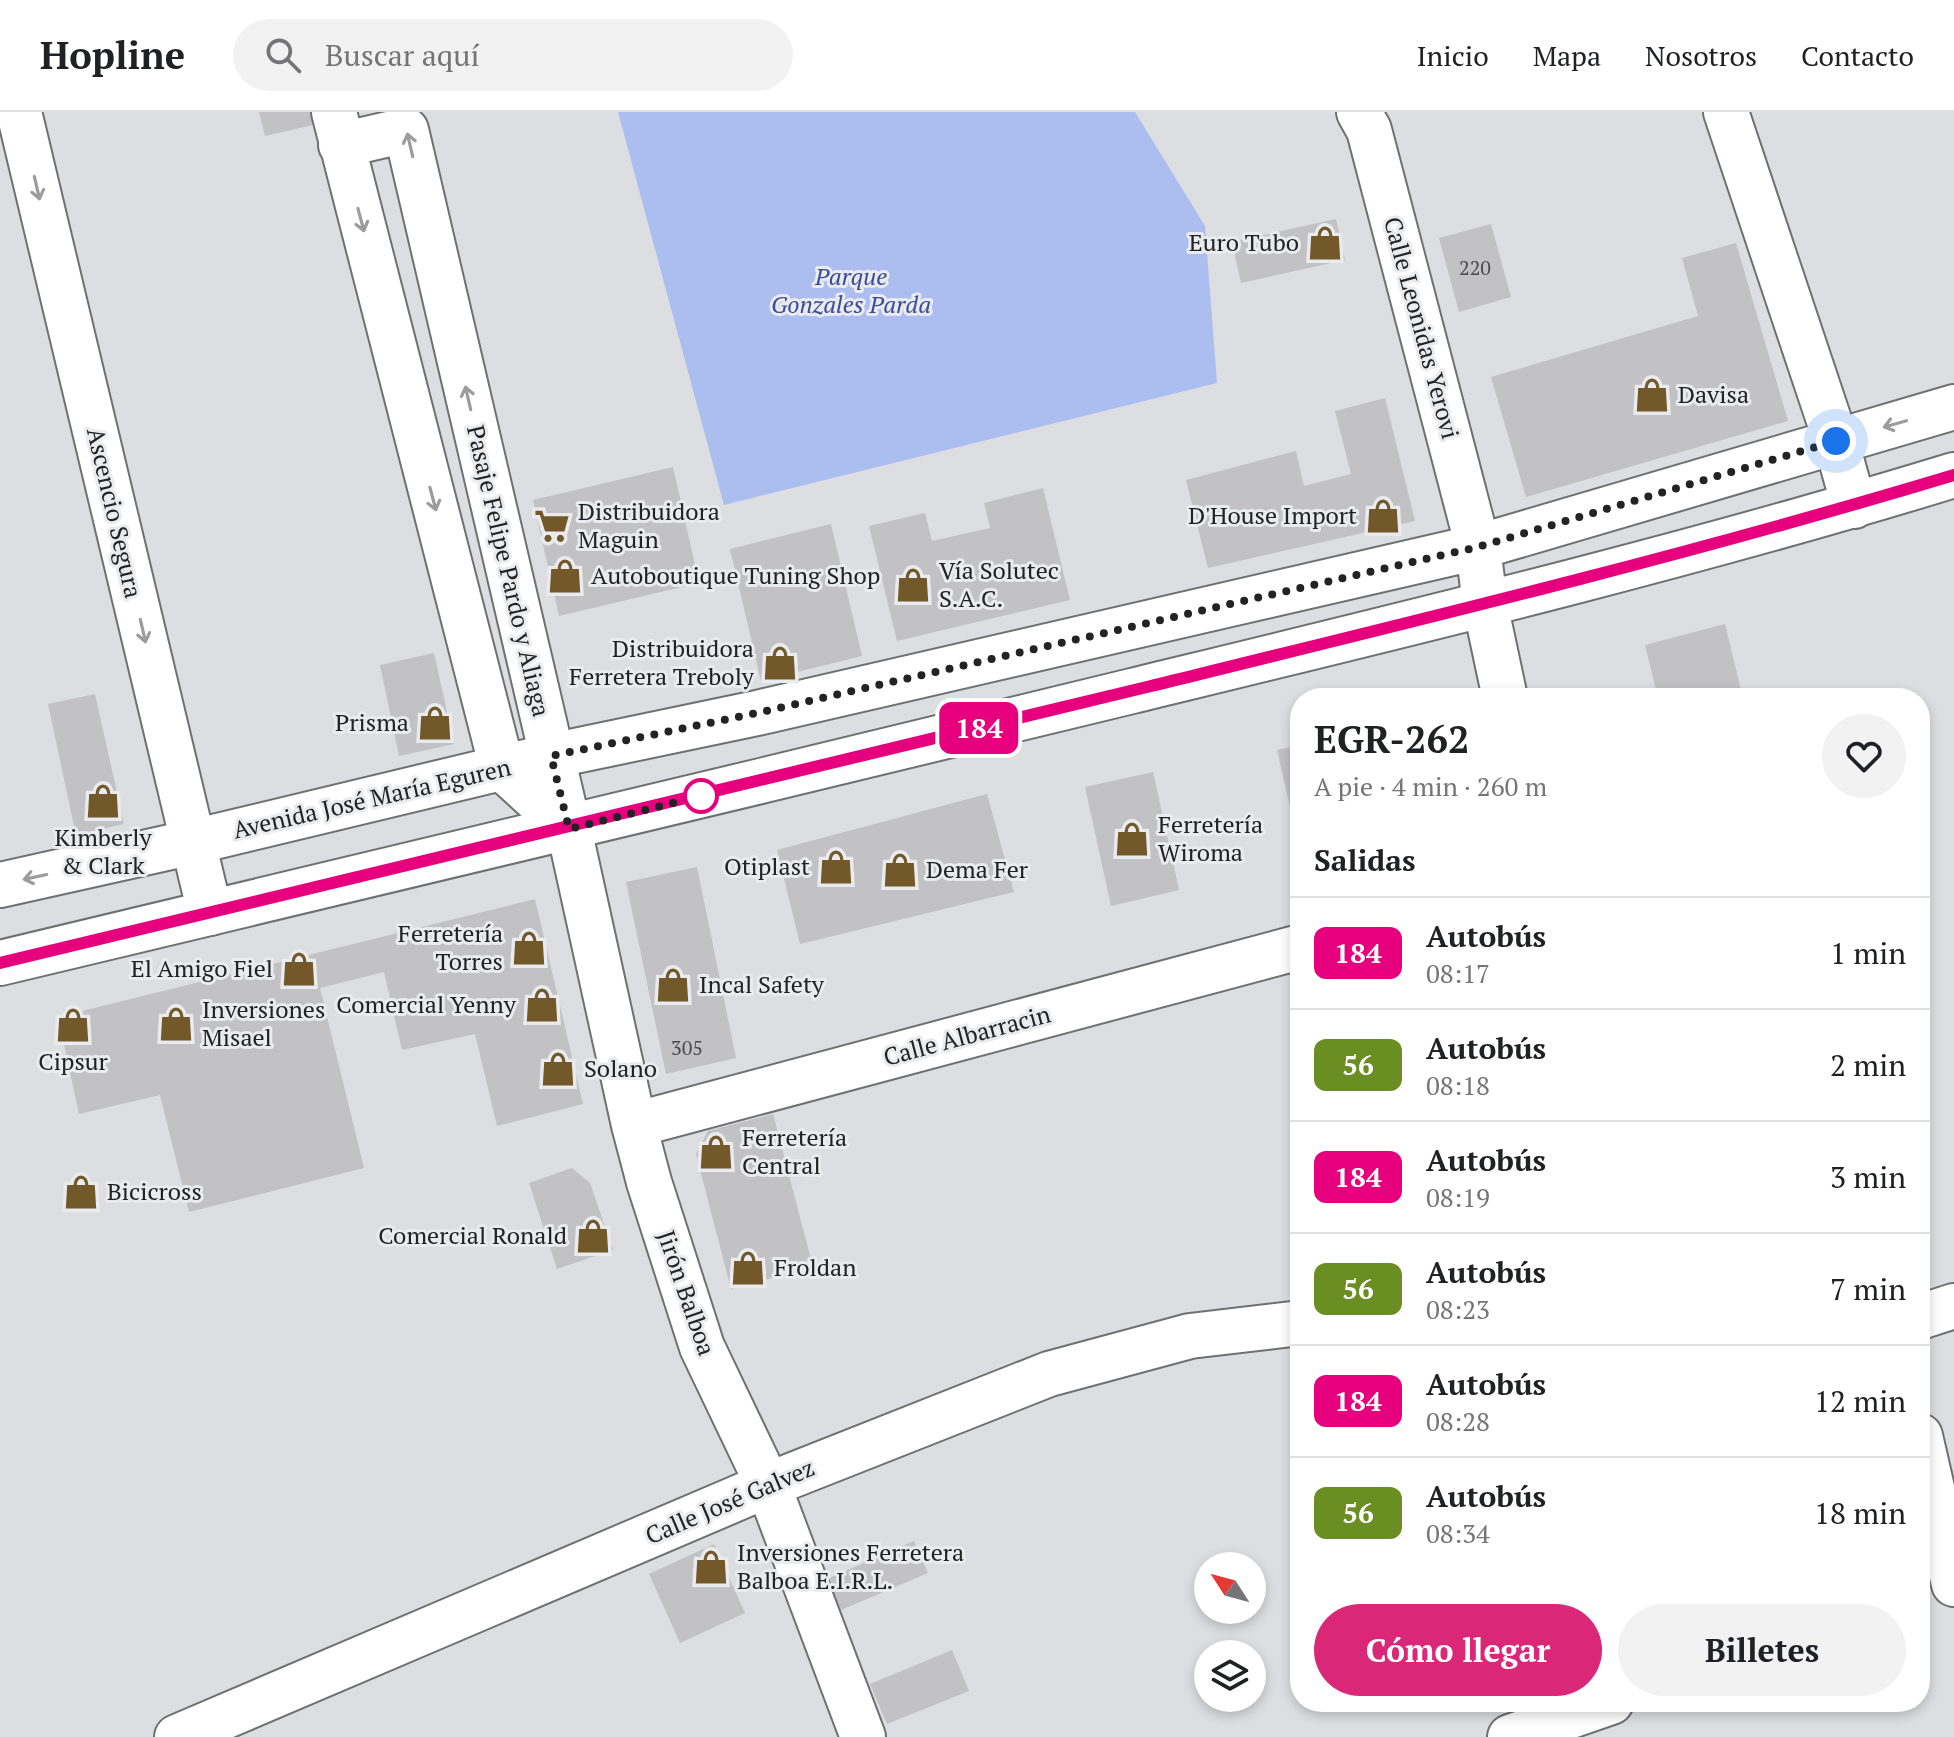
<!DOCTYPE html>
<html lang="es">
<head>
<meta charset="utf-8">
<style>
	body { margin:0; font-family:"PT Serif",serif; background:#f2f2f2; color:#202124; height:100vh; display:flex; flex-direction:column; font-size:30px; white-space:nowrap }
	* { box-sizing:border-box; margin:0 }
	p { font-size:26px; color:#757577 }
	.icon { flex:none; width:44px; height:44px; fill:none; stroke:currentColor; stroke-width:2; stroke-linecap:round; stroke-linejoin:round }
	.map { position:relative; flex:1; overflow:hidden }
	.sheet { position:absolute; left:1290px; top:576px; width:640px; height:1024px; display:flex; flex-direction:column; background:#fff; border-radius:32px; box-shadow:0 4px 12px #0003 }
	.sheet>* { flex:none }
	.badge { padding:0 16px; border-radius:12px; font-size:28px; line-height:52px }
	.needle { width:52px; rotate:306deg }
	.tools { position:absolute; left:1194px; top:1440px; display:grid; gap:16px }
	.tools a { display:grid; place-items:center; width:72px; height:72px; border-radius:50%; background:#fff; box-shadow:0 4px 12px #0003; font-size:40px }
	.you { position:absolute; width:40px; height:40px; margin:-20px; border:6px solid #fff; border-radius:50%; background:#1a73e8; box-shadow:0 0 0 12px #1a73e833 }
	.map>.badge { position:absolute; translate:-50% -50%; box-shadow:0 0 0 4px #fff }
	h2 { padding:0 24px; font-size:30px; line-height:72px }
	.round { display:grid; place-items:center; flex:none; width:84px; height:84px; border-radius:42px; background:#f2f2f2 }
	.summary { display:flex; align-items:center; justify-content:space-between; height:136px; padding:0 24px }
	h1 { font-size:38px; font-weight:800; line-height:60px }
	.action { display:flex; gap:16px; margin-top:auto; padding:16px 24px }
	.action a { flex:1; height:92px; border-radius:48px; background:#db2777; color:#fff; font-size:32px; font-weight:800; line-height:92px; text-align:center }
	.action a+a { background:#f2f2f2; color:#202124 }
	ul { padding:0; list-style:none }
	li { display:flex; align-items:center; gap:24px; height:112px; padding:0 24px; border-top:2px solid #e0e0e0 }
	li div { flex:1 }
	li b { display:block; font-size:30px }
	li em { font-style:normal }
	li .badge { min-width:88px; font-weight:700; text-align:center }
	header { display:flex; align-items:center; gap:48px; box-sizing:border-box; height:112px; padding:0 40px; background:#fff; border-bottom:2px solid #e0e0e0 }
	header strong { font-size:38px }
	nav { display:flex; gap:44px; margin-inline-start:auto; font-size:28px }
	.search { width:560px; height:72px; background:#f2f2f2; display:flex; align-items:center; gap:20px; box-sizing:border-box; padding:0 28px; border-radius:44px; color:#757577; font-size:30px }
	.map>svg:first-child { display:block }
	.green { fill:#acbdef }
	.building { fill:#c2c1c4 }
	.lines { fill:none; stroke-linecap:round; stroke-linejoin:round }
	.minor-casing { stroke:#6f7072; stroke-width:48 }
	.major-casing { stroke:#6f7072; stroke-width:48 }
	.minor { stroke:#fff; stroke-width:44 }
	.major { stroke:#fff; stroke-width:44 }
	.oneway { stroke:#9c9c9c }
	.line-casing { stroke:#fff; stroke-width:18 }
	.line { stroke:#e6007e; stroke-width:12 }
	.walk { stroke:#232324; stroke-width:8; stroke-dasharray:0 14.4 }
	.stop-dot { fill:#fff; stroke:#e6007e; stroke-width:4 }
	.labels { text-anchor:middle; stroke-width:6; stroke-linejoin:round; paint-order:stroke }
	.number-label { font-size:20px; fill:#4b4a4c }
	.poi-label { font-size:24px; fill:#232324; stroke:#eaebee; text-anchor:start }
	.park-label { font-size:24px; font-style:italic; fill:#3a4c9a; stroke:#eaebee }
	.street-label { font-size:24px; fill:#232324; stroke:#eaebee }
</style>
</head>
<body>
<header>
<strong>Hopline</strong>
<div class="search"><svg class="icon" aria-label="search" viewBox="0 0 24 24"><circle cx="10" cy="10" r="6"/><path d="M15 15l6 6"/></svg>Buscar aquí</div>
<nav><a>Inicio</a><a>Mapa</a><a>Nosotros</a><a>Contacto</a></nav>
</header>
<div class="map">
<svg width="1954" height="1625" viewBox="0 0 1954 1625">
	<rect width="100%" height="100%" fill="#dddee1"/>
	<path class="green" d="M 618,0 L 1135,0 L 1205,114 L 1217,271 L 724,393 Z"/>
	<path class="building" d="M 259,0 L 310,0 L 313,13 L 265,24 Z
		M 1336,107 L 1345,148 L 1241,171 L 1232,130 Z
		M 1491,112 L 1511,185 L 1459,200 L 1439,126 Z
		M 1736,131 L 1788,309 L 1526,385 L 1491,265 L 1698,204 L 1682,146 Z
		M 1385,286 L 1415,409 L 1208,456 L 1186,368 L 1296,339 L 1304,374 L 1351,362 L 1335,299 Z
		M 673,355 L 699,471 L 559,504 L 533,388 Z
		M 1043,376 L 1070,488 L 897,529 L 869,414 L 925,401 L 932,429 L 990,416 L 984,391 Z
		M 831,412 L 862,544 L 761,569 L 730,437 Z
		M 1725,512 L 1743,586 L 1658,586 L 1645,533 Z
		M 434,541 L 454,632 L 399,644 L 380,553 Z
		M 95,582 L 124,712 L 76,723 L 48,592 Z
		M 1300,633 L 1300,734 L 1299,734 L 1277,638 Z
		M 1153,660 L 1179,778 L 1111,794 L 1085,675 Z
		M 987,682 L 1014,780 L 800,832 L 777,738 Z
		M 697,755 L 736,946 L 666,962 L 626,770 Z
		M 535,787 L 583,992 L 497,1014 L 475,922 L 402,938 L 384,860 L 320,876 L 364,1056 L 189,1100 L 160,983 L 79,1002 L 58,905 Z
		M 773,1002 L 813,1155 L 731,1177 L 696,1042 L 708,1019 Z
		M 572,1056 L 590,1071 L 613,1138 L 557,1157 L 529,1071 Z
		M 914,1429 L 928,1461 L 841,1498 L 827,1467 Z
		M 714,1432 L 745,1501 L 680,1531 L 649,1462 Z
		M 952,1538 L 969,1579 L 887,1612 L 870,1572 Z"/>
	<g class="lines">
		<g class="minor-casing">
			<path id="minor" d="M 19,0 L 210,801
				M 334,0 L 502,656 L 569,717
				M 1359,0 L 1369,18 L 1478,435 L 1485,492 L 1505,586
				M 1726,0 L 1836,329 L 1854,394
				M 341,33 L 406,18 L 569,717 L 634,1013 L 649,1070 L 702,1235 L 768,1373 L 863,1625
				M 634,1013 L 1300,835
				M 1920,1205 L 1954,1194
				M 1920,1324 L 1954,1472
				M 177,1625 L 768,1373 L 1049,1262 L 1190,1224 L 1300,1211
				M 1510,1625 L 1611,1590"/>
		</g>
		<g class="major-casing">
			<path id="major" d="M 0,773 L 193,730 L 551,644 L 757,601 L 1478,435 L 1954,295
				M 0,851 C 378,761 755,671 1132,579 C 1407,512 1683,446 1954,363"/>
		</g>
		<use href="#minor" class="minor"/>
		<use href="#major" class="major"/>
	</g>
	<defs><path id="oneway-shaft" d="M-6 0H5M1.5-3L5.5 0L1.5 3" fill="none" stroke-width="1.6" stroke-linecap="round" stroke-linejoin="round" transform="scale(2)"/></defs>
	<g class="oneway">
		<use href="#oneway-shaft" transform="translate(410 33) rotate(-103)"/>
		<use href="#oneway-shaft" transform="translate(37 76) rotate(77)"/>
		<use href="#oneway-shaft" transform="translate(361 108) rotate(75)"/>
		<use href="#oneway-shaft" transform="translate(468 286) rotate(-103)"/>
		<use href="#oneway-shaft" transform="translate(1895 312) rotate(164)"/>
		<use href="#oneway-shaft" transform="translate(433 387) rotate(75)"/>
		<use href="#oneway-shaft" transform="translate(143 519) rotate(77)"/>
		<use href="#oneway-shaft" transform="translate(35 765) rotate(168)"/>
	</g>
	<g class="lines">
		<g class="line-casing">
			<path id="line" d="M 0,851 C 384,759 768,668 1151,574 C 1420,508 1689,443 1954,363"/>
		</g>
		<use href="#line" class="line"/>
		<path class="walk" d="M 701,684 L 569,717 L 551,644 L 757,601 L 1478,435 L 1836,329"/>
	</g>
	<defs>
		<g id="shop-bare" transform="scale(2.76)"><path d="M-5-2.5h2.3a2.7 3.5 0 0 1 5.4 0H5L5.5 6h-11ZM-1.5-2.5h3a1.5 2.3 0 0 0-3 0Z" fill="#73592a" stroke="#eaebee" stroke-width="2.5" paint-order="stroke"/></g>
		<g id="supermarket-bare" transform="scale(2.76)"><path d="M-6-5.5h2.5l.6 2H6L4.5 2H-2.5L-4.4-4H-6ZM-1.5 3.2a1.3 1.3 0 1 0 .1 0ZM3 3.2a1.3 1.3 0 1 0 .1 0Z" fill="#73592a" stroke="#eaebee" stroke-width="2.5" paint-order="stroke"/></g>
	</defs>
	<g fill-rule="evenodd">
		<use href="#shop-bare" x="1325" y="131"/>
		<use href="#shop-bare" x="1652" y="283"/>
		<use href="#shop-bare" x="1383" y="404"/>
		<use href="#supermarket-bare" x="552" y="414"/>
		<use href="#shop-bare" x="565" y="464"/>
		<use href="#shop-bare" x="913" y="473"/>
		<use href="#shop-bare" x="780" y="551"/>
		<use href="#shop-bare" x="435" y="611"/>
		<use href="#shop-bare" x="103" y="689"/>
		<use href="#shop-bare" x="1132" y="727"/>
		<use href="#shop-bare" x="836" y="755"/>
		<use href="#shop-bare" x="900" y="758"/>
		<use href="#shop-bare" x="529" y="836"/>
		<use href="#shop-bare" x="299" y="857"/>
		<use href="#shop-bare" x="673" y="873"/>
		<use href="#shop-bare" x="542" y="893"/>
		<use href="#shop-bare" x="176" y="912"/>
		<use href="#shop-bare" x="73" y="913"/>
		<use href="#shop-bare" x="558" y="957"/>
		<use href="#shop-bare" x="716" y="1040"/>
		<use href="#shop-bare" x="81" y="1080"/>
		<use href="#shop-bare" x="593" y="1124"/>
		<use href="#shop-bare" x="748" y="1156"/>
		<use href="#shop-bare" x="711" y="1455"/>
	</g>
	<circle class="stop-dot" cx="701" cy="684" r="16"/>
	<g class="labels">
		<g class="number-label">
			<text x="1475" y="163">220</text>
			<text x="687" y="943">305</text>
		</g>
		<g class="poi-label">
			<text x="1299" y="139" text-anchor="end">Euro Tubo</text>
			<text x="1678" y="291">Davisa</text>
			<text x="578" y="408">Distribuidora<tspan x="578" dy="28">Maguin</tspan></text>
			<text x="1357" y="412" text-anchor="end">D'House Import</text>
			<text x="939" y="467">Vía Solutec<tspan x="939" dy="28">S.A.C.</tspan></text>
			<text x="591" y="472">Autoboutique Tuning Shop</text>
			<text x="754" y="545" text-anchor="end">Distribuidora<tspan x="754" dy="28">Ferretera Treboly</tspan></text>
			<text x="409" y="619" text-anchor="end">Prisma</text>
			<text x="1158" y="721">Ferretería<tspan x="1158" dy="28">Wiroma</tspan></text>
			<text x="103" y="734" text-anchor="middle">Kimberly<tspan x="103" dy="28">&amp; Clark</tspan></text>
			<text x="810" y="763" text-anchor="end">Otiplast</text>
			<text x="926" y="766">Dema Fer</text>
			<text x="503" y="830" text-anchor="end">Ferretería<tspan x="503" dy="28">Torres</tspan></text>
			<text x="273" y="865" text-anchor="end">El Amigo Fiel</text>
			<text x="699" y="881">Incal Safety</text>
			<text x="516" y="901" text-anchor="end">Comercial Yenny</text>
			<text x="202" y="906">Inversiones<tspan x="202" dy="28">Misael</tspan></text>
			<text x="73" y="958" text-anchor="middle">Cipsur</text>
			<text x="584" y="965">Solano</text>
			<text x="742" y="1034">Ferretería<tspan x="742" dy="28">Central</tspan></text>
			<text x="107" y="1088">Bicicross</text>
			<text x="567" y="1132" text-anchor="end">Comercial Ronald</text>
			<text x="774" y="1164">Froldan</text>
			<text x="737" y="1449">Inversiones Ferretera<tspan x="737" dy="28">Balboa E.I.R.L.</tspan></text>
		</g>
		<g class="park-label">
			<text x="851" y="173">Parque<tspan x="851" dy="28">Gonzales Parda</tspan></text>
		</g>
		<g class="street-label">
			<text transform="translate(1421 216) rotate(75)" y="8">Calle Leonidas Yerovi</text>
			<text transform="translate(114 401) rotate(77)" y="8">Ascencio Segura</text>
			<text transform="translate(508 459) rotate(77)" y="8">Pasaje Felipe Pardo y Aliaga</text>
			<text transform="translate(372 687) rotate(-13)" y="8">Avenida José María Eguren</text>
			<text transform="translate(967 924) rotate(-15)" y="8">Calle Albarracin</text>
			<text transform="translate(686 1181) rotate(71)" y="8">Jirón Balboa</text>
			<text transform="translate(730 1390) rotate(-23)" y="8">Calle José Galvez</text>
		</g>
	</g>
</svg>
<div class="tools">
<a><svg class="needle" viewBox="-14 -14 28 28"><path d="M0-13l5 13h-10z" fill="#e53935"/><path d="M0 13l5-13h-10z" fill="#757577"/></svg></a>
<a><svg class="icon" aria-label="layers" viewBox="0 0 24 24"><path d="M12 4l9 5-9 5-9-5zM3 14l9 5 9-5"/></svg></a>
</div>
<div class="you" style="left:1836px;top:329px"></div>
<b class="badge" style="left:979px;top:616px;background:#e6007e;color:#fff">184</b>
<section class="sheet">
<div class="summary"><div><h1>EGR-262</h1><p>A pie · 4 min · 260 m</p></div><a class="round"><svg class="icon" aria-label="heart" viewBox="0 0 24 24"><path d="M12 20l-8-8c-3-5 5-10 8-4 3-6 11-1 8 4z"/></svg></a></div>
<h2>Salidas</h2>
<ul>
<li><span class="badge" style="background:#e6007e;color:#fff">184</span><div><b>Autobús</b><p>08:17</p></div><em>1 min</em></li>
<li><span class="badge" style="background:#6b8e23;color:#fff">56</span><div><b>Autobús</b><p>08:18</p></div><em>2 min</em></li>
<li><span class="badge" style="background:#e6007e;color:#fff">184</span><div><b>Autobús</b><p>08:19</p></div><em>3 min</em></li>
<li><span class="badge" style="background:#6b8e23;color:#fff">56</span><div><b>Autobús</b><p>08:23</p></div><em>7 min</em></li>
<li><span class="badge" style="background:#e6007e;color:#fff">184</span><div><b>Autobús</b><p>08:28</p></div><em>12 min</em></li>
<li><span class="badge" style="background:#6b8e23;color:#fff">56</span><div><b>Autobús</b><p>08:34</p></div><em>18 min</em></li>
</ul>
<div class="action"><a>Cómo llegar</a><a>Billetes</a></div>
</section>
</div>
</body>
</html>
